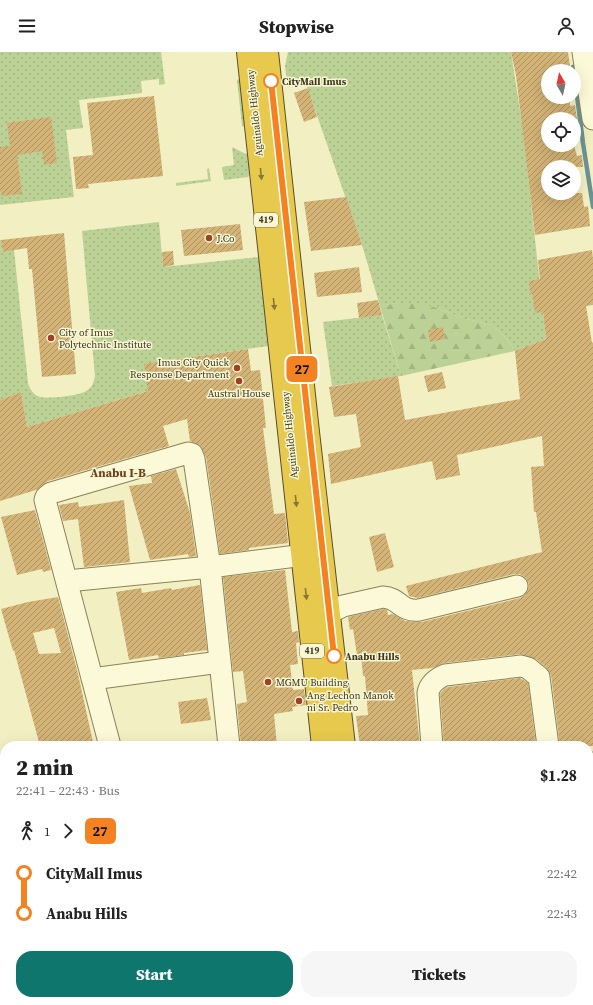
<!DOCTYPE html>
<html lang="en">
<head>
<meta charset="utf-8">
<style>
	body { margin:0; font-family:"Source Serif 4",serif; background:#f6f6f6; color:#222; height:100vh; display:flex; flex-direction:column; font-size:15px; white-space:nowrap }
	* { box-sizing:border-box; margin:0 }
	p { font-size:13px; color:#767676 }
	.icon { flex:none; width:22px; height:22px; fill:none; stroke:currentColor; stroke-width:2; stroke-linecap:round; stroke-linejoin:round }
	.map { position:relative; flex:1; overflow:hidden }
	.sheet { position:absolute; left:0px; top:689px; width:593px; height:264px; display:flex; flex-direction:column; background:#fff; border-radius:16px 16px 0 0; box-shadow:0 4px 16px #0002 }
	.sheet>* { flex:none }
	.badge { padding:0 8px; border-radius:6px; font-size:14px; line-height:26px }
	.needle { width:26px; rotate:351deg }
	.controls { position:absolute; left:541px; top:12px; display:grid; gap:8px }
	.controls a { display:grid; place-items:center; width:40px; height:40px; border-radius:50%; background:#fff; box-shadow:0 4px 16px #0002; font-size:20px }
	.map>.badge { position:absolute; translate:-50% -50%; box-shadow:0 0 0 2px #fff }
	.legs { display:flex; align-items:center; gap:6px; height:44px; padding:0 16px; font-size:13px }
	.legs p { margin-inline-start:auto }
	.summary { display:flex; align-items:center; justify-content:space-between; height:68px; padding:0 16px }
	h1 { font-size:22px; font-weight:800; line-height:30px }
	.action { display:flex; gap:8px; margin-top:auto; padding:8px 16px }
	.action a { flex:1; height:46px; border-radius:16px; background:#0f766e; color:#fff; font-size:16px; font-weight:800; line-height:46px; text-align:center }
	.action a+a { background:#f6f6f6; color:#222 }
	ul { padding:0 16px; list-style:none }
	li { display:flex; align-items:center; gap:14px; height:40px; font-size:15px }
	li i { display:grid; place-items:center; width:6px; height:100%; margin:0 5px; background:currentColor }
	li i::after { content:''; width:10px; height:10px; margin:-5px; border:3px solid; border-radius:50%; background:#fff }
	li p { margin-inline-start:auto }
	li:first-child i { background:linear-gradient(#0000 50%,currentColor 0) }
	li:last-child i { background:linear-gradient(currentColor 50%,#0000 0) }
	header { display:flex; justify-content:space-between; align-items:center; height:52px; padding:0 16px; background:#fff; font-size:18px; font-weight:800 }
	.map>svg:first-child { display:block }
	.grass { fill:url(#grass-dots) }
	.forest { fill:url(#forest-firs) }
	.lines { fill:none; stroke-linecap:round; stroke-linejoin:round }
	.stream { stroke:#6b9393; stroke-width:4.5 }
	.building { fill:url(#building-hatch); fill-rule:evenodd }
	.minor-casing { stroke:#8d8158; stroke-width:23 }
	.highway-casing { stroke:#5b4d2c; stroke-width:24 }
	.minor { stroke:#fbf9d7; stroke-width:21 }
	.highway { stroke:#e7c94d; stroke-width:22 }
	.oneway { fill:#897733 }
	.line-1-casing { stroke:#fff; stroke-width:9 }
	.line-1 { stroke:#f58220; stroke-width:6 }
	.stop-1-dot { fill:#fff; stroke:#f58220; stroke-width:2 }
	.poi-dot { fill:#a14023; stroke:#f8f6d3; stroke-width:1.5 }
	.labels { text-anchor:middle; stroke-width:3; stroke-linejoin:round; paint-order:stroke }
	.shield { fill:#f8f6d3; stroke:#746e54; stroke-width:1 }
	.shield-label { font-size:9px; font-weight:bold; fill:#3c341d }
	.stop-label { font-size:10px; font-weight:bold; fill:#3c341d; stroke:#f8f6d3; text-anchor:start }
	.street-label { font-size:10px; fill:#3c341d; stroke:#f8f6d3 }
	.poi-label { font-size:10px; fill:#3c341d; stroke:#f8f6d3; text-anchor:start }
	.quarter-label { font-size:12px; font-weight:bold; fill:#6c3e19; stroke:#f8f6d3 }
</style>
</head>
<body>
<header><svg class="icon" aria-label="menu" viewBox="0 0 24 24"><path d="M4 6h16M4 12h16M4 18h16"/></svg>Stopwise<svg class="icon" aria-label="person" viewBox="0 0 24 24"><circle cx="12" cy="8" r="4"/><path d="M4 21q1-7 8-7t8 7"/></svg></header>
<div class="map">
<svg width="593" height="953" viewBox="0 0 593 953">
	<defs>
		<pattern id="grass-dots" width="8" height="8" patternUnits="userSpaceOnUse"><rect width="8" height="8" fill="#bcd195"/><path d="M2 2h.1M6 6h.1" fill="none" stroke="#a2b480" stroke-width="1.8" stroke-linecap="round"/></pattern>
		<pattern id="forest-firs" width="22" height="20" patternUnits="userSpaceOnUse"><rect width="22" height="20" fill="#bcd195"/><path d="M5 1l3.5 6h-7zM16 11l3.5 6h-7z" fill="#a2b480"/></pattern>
		<pattern id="building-hatch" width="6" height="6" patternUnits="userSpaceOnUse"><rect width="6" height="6" fill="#d3b376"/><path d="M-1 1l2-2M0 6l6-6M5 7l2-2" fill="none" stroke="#ac9260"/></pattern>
	</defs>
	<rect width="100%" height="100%" fill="#f2efc3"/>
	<path class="grass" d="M 0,0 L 161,0 L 165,32 L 159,33 L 159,27 L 141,29 L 142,41 L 79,48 L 83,76 L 66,78 L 74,145 L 0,153 Z
		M 288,0 L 511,0 L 523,78 L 546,287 L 515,299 L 503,282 L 491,273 L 459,265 L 441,257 L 397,251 L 380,254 L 362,193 L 305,29 L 288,35 L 285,14 Z
		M 241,26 L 246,75 L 242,74 L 237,28 Z
		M 232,95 L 248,103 L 250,122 L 248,125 L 224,128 L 222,115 L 234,113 Z
		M 209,116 L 211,129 L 176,134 L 176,131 L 208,127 L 207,117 Z
		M 159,170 L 163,215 L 259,205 L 268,294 L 171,308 L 174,331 L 27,375 L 21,340 L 0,348 L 0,188 L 1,188 L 3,200 L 14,198 L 28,331 C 30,337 33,343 40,345 C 47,347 79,344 86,339 C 92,336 94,330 95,324 L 82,179 Z
		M 382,263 L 401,324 L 332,334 L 323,270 Z"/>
	<path class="forest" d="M 397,251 L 420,252 L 441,257 L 459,265 L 491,273 L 503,282 L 515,299 L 401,324 L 380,254 Z
		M 386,948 L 429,948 L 430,953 L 386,953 Z"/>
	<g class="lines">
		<path class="stream" d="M 573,15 L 574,19
			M 574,20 L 583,91 L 593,155"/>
	</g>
	<path class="building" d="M 511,0 L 568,0 L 570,14 L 560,16 L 560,19 L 548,19 L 548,45 L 560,45 L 560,49 L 570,49 L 570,54 L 575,53 L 577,67 L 548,67 L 548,93 L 574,93 L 577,104 L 582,103 L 583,115 L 548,115 L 548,141 L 582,141 L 584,155 L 588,154 L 590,174 L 535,183 L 516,23 Z
		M 308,36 L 317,65 L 304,70 L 294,41 Z
		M 154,44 L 163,124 L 88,132 L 89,136 L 76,137 L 73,105 L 93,103 L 87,51 Z
		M 51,65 L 57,111 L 44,113 L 42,99 L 17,103 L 22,142 L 2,144 L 0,138 L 0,95 L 10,94 L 7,71 Z
		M 346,145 L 362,193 L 311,199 L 304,150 Z
		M 240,172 L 243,198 L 184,204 L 181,178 Z
		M 64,181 L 76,322 L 42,325 L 32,217 L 29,217 L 27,196 L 3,200 L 1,188 Z
		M 592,198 L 593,207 L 593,253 L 586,254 L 592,291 L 593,290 L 593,694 L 560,694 L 551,623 L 547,616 L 536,607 L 520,602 L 444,611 L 432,616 L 412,618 L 420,694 L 360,694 L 356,664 L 368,663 L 365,624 L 363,624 L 361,602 L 357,603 L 353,577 L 350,578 L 348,565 L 383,557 L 387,558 L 388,563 L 393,562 L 405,569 L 422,570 L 520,546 L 525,543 L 528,538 L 529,532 L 526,526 L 520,522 L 514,522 L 418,546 L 409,544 L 406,534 L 542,500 L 536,460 L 534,460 L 531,415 L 544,414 L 542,384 L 457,403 L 460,423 L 436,428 L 432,409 L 331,432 L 328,402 L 361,395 L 356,362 L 334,365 L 329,335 L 398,324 L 405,368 L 520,347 L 515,299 L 546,287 L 543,260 L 535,261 L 532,242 L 530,242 L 529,229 L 540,227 L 538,208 Z
		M 173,199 L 174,213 L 163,215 L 162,200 Z
		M 359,215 L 362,240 L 317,245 L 314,221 Z
		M 378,248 L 382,263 L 359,266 L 357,251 Z
		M 443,275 L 445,287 L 430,290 L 428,278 Z
		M 248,297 L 251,319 L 260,318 L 266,376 L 263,376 L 274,462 L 285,461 L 288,491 L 249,496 L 249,498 L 220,502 L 206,405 L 200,393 L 190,389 L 187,367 L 163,374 L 169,394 L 48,429 L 36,438 L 0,449 L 0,348 L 21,340 L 27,375 L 148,339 L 144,312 Z
		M 442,320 L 446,336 L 428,340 L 424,324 Z
		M 176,417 L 190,461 L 196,504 L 189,505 L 188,502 L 150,508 L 129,434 L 152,431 L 151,424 Z
		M 124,448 L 130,510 L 84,515 L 78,467 L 63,469 L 59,453 L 78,450 L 79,455 Z
		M 35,458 L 51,518 L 43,520 L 42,517 L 17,523 L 1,465 Z
		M 385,481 L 394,515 L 377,520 L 369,485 Z
		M 285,518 L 292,580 L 298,579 L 299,590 L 296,591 L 298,612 L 290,613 L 293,638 L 304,637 L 306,653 L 292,655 L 293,659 L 274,662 L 277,694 L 241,694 L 237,652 L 247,650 L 243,619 L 233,620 L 223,525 Z
		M 200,533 L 207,598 L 184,601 L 184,603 L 159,606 L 158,603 L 129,608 L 116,540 L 141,536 L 142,541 L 171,536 L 172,538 Z
		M 58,545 L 78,622 L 93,690 L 86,691 L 87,694 L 40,694 L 14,598 L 13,599 L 1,557 L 28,550 ZM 54,576 L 61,601 L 39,602 L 33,581 Z
		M 520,626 L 528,631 L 536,694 L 444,694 L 440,642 L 444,637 L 448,635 Z
		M 207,646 L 211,668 L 181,672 L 178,650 Z"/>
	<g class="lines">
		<g class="minor-casing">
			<path id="minor" d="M 583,0 L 593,67
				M 67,529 L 210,515 L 320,501
				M 329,561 L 343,554 L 383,545 C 400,546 400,560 419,558 L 517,534
				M 92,627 L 220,610
				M 110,694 L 45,448 L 46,445 L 51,441 L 188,401 L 192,402 L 194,407 L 210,515 L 229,694
				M 432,694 L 428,641 C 429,633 437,626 445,623 L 521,614 L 528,616 L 539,625 L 548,694
				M 588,712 L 593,711
				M 25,948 L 26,953
				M 94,948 L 95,953
				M 170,948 L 170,953
				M 251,948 L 251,953
				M 530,948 L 531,953"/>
		</g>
		<g class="highway-casing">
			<path id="highway" d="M 248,0 L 323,694
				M 267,0 L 308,380 L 344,694
				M 350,948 L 351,953
				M 375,948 L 375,953"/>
		</g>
		<use href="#minor" class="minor"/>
		<use href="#highway" class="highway"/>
	</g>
	<defs><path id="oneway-solid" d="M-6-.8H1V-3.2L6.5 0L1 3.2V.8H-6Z"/></defs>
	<g class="oneway">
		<use href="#oneway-solid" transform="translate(261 122) rotate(84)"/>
		<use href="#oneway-solid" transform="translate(274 252) rotate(84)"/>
		<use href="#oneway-solid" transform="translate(296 449) rotate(84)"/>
		<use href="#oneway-solid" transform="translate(306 542) rotate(84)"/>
	</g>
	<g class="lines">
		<g class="line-1-casing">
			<path id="line-1" d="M 271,29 L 334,604"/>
		</g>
		<use href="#line-1" class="line-1"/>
	</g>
	<g class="stop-1-dot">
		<circle cx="271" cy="29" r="7"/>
		<circle cx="334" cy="604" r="7"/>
	</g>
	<g class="poi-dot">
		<circle cx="209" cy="186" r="4"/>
		<circle cx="51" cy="286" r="4"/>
		<circle cx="237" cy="316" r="4"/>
		<circle cx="239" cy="329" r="4"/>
		<circle cx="268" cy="630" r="4"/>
		<circle cx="299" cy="649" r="4"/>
	</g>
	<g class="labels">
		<g class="shield">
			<rect x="254" y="161" width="24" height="14" rx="3"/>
			<rect x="300" y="592" width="24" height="14" rx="3"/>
		</g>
		<g class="shield-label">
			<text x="266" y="171">419</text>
			<text x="312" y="602">419</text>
		</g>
		<g class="stop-label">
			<text x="282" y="33">CityMall Imus</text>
			<text x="345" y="608">Anabu Hills</text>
		</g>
		<g class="street-label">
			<text transform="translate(254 61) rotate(-96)" y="4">Aguinaldo Highway</text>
			<text transform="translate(289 383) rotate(-96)" y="4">Aguinaldo Highway</text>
		</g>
		<g class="poi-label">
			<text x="217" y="190">J.Co</text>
			<text x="59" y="284">City of Imus<tspan x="59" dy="12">Polytechnic Institute</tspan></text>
			<text x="229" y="314" text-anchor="end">Imus City Quick<tspan x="229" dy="12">Response Department</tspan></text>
			<text x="239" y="345" text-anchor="middle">Austral House</text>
			<text x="276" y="634">MGMU Building</text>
			<text x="307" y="647">Ang Lechon Manok<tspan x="307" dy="12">ni Sr. Pedro</tspan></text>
		</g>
		<g class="quarter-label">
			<text x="118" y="425">Anabu I-B</text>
		</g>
	</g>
</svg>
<div class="controls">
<a><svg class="needle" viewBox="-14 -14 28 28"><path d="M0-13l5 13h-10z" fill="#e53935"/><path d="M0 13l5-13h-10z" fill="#767676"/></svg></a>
<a><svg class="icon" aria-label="locate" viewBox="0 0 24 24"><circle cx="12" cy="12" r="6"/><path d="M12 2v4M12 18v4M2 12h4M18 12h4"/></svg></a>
<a><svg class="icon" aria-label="layers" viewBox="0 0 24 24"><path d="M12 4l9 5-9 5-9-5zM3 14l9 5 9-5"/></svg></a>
</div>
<b class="badge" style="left:302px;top:317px;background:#f58220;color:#111">27</b>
<section class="sheet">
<div class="summary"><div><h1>2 min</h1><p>22:41 – 22:43 · Bus</p></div><b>$1.28</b></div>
<div class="legs"><svg class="icon" aria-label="walk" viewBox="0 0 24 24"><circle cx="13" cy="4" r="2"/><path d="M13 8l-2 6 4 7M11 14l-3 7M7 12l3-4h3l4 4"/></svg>1<svg class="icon" aria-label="forward" viewBox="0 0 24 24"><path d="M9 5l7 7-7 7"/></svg><b class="badge" style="background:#f58220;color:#111">27</b></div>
<ul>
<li><i style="color:#f58220"></i><b>CityMall Imus</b><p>22:42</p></li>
<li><i style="color:#f58220"></i><b>Anabu Hills</b><p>22:43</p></li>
</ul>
<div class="action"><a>Start</a><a>Tickets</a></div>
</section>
</div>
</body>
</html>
